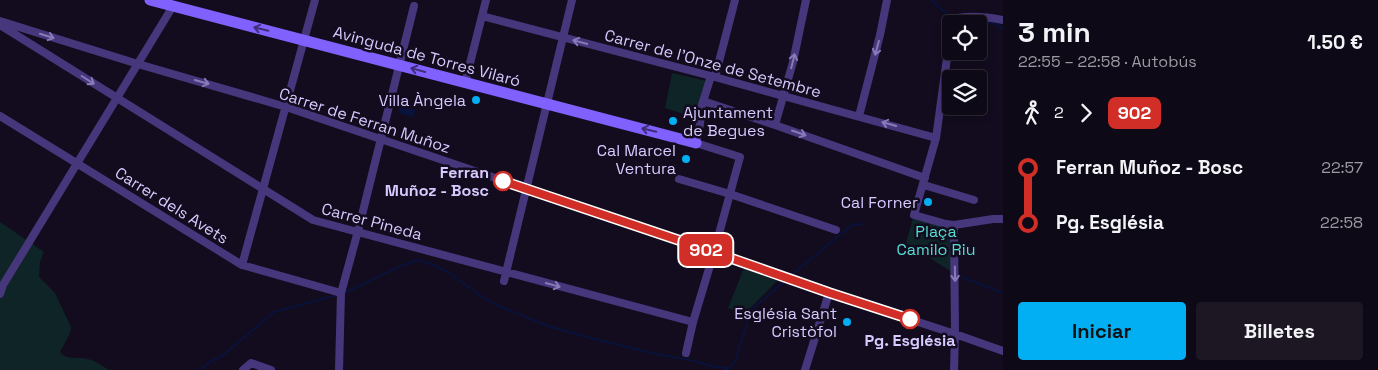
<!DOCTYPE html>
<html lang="es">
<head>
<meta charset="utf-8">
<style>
	body { margin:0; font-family:"Space Grotesk",sans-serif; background:#1c1723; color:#f1f3f6; height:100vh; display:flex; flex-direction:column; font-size:19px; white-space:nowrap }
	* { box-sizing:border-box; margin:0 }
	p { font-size:16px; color:#9b9aa1 }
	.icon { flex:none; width:28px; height:28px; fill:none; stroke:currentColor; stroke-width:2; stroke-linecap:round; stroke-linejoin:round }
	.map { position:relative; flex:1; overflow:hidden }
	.panel { display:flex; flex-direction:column; background:#0e0916; width:375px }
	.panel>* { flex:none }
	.badge { padding:0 10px; border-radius:8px; font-size:18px; line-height:32px }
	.fabs { position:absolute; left:942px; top:15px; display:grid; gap:10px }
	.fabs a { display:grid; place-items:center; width:45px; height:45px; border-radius:5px; background:#0e0916; box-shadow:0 2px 8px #0003,0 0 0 1px #2e2a35; font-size:25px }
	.map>.badge { position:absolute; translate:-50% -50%; box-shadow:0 0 0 2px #fff }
	.legs { display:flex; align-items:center; gap:8px; height:55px; padding:0 15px; font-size:16px }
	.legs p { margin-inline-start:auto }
	.summary { display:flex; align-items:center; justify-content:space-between; height:85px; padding:0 15px }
	h1 { font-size:28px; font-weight:800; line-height:38px }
	.cta { display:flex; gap:10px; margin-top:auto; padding:10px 15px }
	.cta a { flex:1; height:58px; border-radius:5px; background:#02aff2; color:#111; font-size:20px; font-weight:800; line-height:58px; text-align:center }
	.cta a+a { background:#1c1723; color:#f1f3f6 }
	ul { padding:0 15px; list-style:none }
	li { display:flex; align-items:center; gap:18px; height:55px; font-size:19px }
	li i { display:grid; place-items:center; width:8px; height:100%; margin:0 6px; background:currentColor }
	li i::after { content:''; width:12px; height:12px; margin:-6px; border:4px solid; border-radius:50%; background:#0e0916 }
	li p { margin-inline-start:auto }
	li:first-child i { background:linear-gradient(#0000 50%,currentColor 0) }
	li:last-child i { background:linear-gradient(currentColor 50%,#0000 0) }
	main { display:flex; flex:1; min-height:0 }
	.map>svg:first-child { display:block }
	.green { fill:#0f2427 }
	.water { fill:#09123a }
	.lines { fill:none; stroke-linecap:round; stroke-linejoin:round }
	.stream { stroke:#09123a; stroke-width:2 }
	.street { stroke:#46377c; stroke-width:8 }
	.secondary { stroke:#8061fe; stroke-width:11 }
	.oneway { stroke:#3e2e78 }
	.oneway2 { stroke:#8879b7 }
	.line-1-casing { stroke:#fff; stroke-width:11 }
	.line-1 { stroke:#d02e26; stroke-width:8 }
	.poi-dot { fill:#02aff2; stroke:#120c1e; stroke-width:2 }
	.stop-1-dot { fill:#fff; stroke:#d02e26; stroke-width:2.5 }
	.labels { text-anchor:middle; stroke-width:5; stroke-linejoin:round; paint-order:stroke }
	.street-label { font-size:16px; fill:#d8c9ff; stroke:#120c1e }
	.poi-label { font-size:16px; fill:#d8c9ff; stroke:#120c1e; text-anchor:end }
	.stop-label { font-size:16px; font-weight:bold; fill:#d8c9ff; stroke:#120c1e; text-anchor:end }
	.park-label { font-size:16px; fill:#56ddd3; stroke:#120c1e }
</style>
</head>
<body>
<main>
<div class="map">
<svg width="1003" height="370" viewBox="0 0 1003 370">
	<rect width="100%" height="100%" fill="#120c1e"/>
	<path class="green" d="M 672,73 L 707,81 L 697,118 L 665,108 Z
		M 914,215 L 956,227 L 955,274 L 906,243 Z
		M 0,222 L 44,252 L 40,262 L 39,277 L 55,293 L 71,327 L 70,333 L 60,352 C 68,361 76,356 87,359 C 94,360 103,366 109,370 L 0,370 Z
		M 744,268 L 777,281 L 744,314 L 728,308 Z"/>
	<path class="water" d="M 400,106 L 416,110 L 413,117 L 398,113 Z"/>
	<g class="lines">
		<path class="stream" d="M 932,0 L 950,18 L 954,20
			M 959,22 L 994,23 L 1003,29
			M 789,277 L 852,225 L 862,224
			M 962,277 L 1003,293
			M 344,293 L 403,265 L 418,260 L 433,265 L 448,272 L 478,294 L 494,304 L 545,325 L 590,338 L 656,354 L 690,360 L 715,367 L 728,368
			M 200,370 L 211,361 L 222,356 L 274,312 L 337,295
			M 725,370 L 731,367 L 735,361 L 749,317 L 755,307 L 786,280"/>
		<path class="street" d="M 482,16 L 711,76 L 936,138
			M 0,21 L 138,64 L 286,107 L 714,252 L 829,293 L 955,334 L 1003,351
			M 954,24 L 958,18 C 973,15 988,17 1003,20
			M 0,25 L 313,220 L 693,322
			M 951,29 L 936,138 L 914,215 L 946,224 L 954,225 L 993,219 L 1003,219
			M 715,77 L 735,0
			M 465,83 L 486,0
			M 703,101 L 775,125 L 925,178
			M 0,116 L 242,265 L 341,293
			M 859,116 L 880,35 L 887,0
			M 775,125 L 793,62 L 806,0
			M 679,179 L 730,194 L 836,230
			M 924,185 L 974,200
			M 242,265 L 315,0
			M 504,281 L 572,0
			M 0,294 L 3,285 L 173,6
			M 686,353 L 693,322 L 714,252 L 740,157 L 696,143 L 700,124 L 702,105 L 711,76
			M 243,370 L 251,363 L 271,370
			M 339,370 L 341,293 L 358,231 L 414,6
			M 805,370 L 829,293
			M 954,370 L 955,334 L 954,225"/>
		<path class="secondary" d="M 150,0 L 696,143"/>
	</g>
	<defs><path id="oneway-shaft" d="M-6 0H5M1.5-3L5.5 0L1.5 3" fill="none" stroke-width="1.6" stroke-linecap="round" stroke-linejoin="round" transform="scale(1.25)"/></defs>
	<g class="oneway">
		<use href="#oneway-shaft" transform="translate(261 29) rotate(-166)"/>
		<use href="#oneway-shaft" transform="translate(418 70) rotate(-165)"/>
		<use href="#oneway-shaft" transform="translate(649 130) rotate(-166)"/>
	</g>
	<g class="oneway2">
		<use href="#oneway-shaft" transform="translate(47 36) rotate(17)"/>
		<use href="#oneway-shaft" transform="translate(580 42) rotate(-165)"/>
		<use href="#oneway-shaft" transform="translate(877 48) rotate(105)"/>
		<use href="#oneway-shaft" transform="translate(793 61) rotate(-76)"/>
		<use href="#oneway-shaft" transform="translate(88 80) rotate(32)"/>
		<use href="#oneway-shaft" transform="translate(202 82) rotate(16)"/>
		<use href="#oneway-shaft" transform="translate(889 124) rotate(-164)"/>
		<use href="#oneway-shaft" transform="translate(799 133) rotate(19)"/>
		<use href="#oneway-shaft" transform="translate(955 274) rotate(89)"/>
		<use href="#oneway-shaft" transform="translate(553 285) rotate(15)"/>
	</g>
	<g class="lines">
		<g class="line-1-casing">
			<path id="line-1" d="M 503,181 L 696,246 L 830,293 L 910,319"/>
		</g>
		<use href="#line-1" class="line-1"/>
	</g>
	<g class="poi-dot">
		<circle cx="476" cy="100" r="5"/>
		<circle cx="673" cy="121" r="5"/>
		<circle cx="686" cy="159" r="5"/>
		<circle cx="928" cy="202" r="5"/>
		<circle cx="847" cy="322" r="5"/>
	</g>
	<g class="stop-1-dot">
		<circle cx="503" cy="181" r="9"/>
		<circle cx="910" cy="319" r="9"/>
	</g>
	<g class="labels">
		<g class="street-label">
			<text transform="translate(427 56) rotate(15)" y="6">Avinguda de Torres Vilaró</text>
			<text transform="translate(713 63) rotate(15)" y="6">Carrer de l'Onze de Setembre</text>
			<text transform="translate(365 120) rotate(18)" y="6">Carrer de Ferran Muñoz</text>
			<text transform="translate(172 205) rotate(32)" y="6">Carrer dels Avets</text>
			<text transform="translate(372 221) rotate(15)" y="6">Carrer Pineda</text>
		</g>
		<g class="poi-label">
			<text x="466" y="106">Villa Àngela</text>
			<text x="683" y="118" text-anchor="start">Ajuntament<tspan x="683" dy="18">de Begues</tspan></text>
			<text x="676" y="156">Cal Marcel<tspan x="676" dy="18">Ventura</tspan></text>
			<text x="918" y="208">Cal Forner</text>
			<text x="837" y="319">Església Sant<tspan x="837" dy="18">Cristòfol</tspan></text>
		</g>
		<g class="stop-label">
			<text x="489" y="178">Ferran<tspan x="489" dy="18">Muñoz - Bosc</tspan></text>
			<text x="910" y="346" text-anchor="middle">Pg. Església</text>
		</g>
		<g class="park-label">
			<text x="936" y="237">Plaça<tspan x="936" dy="18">Camilo Riu</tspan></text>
		</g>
	</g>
</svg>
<div class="fabs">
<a><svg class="icon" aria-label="locate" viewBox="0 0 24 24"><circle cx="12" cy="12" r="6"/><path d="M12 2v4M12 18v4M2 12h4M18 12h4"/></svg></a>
<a><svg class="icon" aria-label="layers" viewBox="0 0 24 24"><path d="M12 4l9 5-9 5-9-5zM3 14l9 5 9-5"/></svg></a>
</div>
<b class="badge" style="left:706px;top:250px;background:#d02e26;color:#fff">902</b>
</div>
<section class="panel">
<div class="summary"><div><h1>3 min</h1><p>22:55 – 22:58 · Autobús</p></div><b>1.50 €</b></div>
<div class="legs"><svg class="icon" aria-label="walk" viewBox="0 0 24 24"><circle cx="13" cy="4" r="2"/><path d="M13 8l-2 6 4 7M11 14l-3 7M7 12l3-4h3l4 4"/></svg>2<svg class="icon" aria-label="forward" viewBox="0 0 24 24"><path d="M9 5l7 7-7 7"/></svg><b class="badge" style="background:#d02e26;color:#fff">902</b></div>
<ul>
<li><i style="color:#d02e26"></i><b>Ferran Muñoz - Bosc</b><p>22:57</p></li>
<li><i style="color:#d02e26"></i><b>Pg. Església</b><p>22:58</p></li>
</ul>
<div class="cta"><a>Iniciar</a><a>Billetes</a></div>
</section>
</main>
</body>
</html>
